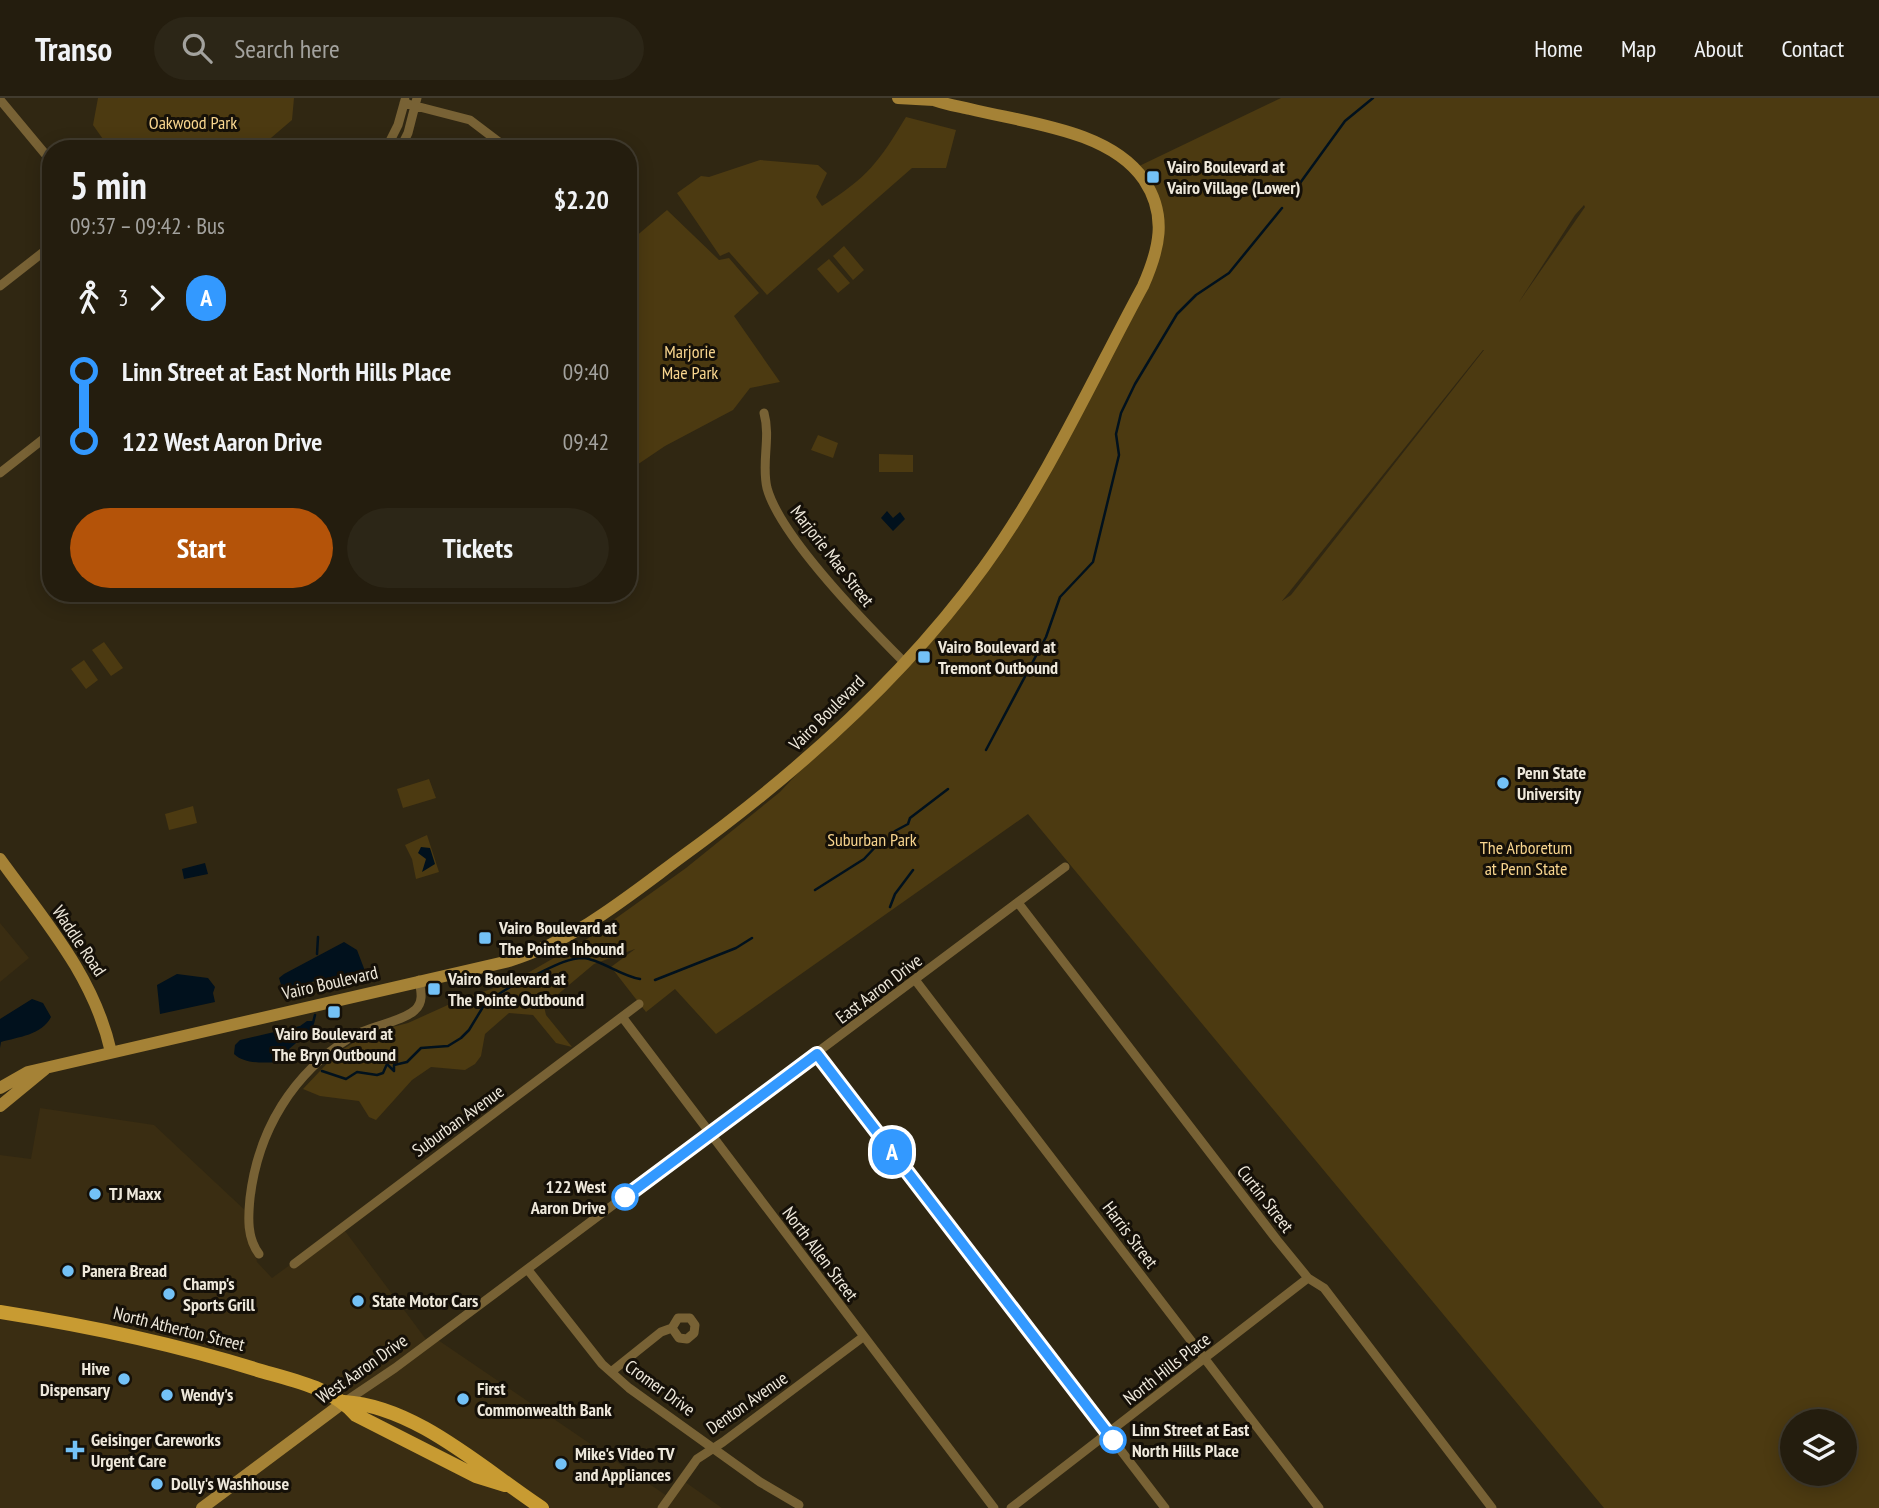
<!DOCTYPE html>
<html lang="en">
<head>
<meta charset="utf-8">
<style>
	body { margin:0; font-family:"PT Sans Narrow",sans-serif; background:#2c2617; color:#f1f3f6; height:100vh; display:flex; flex-direction:column; font-size:26px; white-space:nowrap }
	* { box-sizing:border-box; margin:0 }
	p { font-size:23px; color:#a3a29e }
	.icon { flex:none; width:38px; height:38px; fill:none; stroke:currentColor; stroke-width:2; stroke-linecap:round; stroke-linejoin:round }
	.map { position:relative; flex:1; overflow:hidden }
	.details { position:absolute; left:42px; top:42px; width:595px; height:462px; display:flex; flex-direction:column; background:#241d0e; border-radius:28px; box-shadow:0 4px 18px #0003,0 0 0 2px #413b2e }
	.details>* { flex:none }
	.badge { padding:0 14px; border-radius:23px; font-size:24px; line-height:46px }
	.fabs { position:absolute; left:1780px; top:1311px; display:grid; gap:14px }
	.fabs a { display:grid; place-items:center; width:77px; height:77px; border-radius:50%; background:#241d0e; box-shadow:0 4px 18px #0003,0 0 0 2px #413b2e; font-size:35px }
	.map>.badge { position:absolute; translate:-50% -50%; box-shadow:0 0 0 4px #fff }
	.legs { display:flex; align-items:center; gap:10px; height:77px; padding:0 28px; font-size:23px }
	.legs p { margin-inline-start:auto }
	.overview { display:flex; align-items:center; justify-content:space-between; height:119px; padding:0 28px }
	h1 { font-size:38px; font-weight:800; line-height:52px }
	.cta { display:flex; gap:14px; margin-top:auto; padding:14px 28px }
	.cta a { flex:1; height:80px; border-radius:42px; background:#b45309; color:#fff; font-size:28px; font-weight:800; line-height:80px; text-align:center }
	.cta a+a { background:#2c2617; color:#f1f3f6 }
	ul { padding:0 28px; list-style:none }
	li { display:flex; align-items:center; gap:24px; height:70px; font-size:26px }
	li i { display:grid; place-items:center; width:10px; height:100%; margin:0 9px; background:currentColor }
	li i::after { content:''; width:18px; height:18px; margin:-9px; border:5px solid; border-radius:50%; background:#241d0e }
	li p { margin-inline-start:auto }
	li:first-child i { background:linear-gradient(#0000 50%,currentColor 0) }
	li:last-child i { background:linear-gradient(currentColor 50%,#0000 0) }
	header { display:flex; align-items:center; gap:42px; box-sizing:border-box; height:98px; padding:0 35px; background:#241d0e; border-bottom:2px solid #413b2e }
	header strong { font-size:33px }
	nav { display:flex; gap:38px; margin-inline-start:auto; font-size:24px }
	.search { width:490px; height:63px; background:#2c2617; display:flex; align-items:center; gap:18px; box-sizing:border-box; padding:0 24px; border-radius:38px; color:#a3a29e; font-size:26px }
	.map>svg:first-child { display:block }
	.built { fill:#3a2d12 }
	.green { fill:#4c3a11; fill-rule:evenodd }
	.water { fill:#01111d }
	.lines { fill:none; stroke-linecap:round; stroke-linejoin:round }
	.stream { stroke:#01111d; stroke-width:2.5 }
	.street { stroke:#786235; stroke-width:9 }
	.secondary { stroke:#a58236; stroke-width:12 }
	.primary { stroke:#c89b32; stroke-width:14 }
	.line-1-casing { stroke:#fff; stroke-width:16 }
	.line-1 { stroke:#39f; stroke-width:10 }
	.poi-dot { fill:#73c1f6; stroke:#151008; stroke-width:2.5 }
	.stop-1-dot { fill:#fff; stroke:#39f; stroke-width:3.5 }
	.labels { text-anchor:middle; stroke-width:6; stroke-linejoin:round; paint-order:stroke }
	.park-label { font-size:18px; fill:#f8d58e; stroke:#151008 }
	.poi-label { font-size:18px; font-weight:bold; fill:#eee8db; stroke:#151008; text-anchor:start }
	.street-label { font-size:18px; fill:#eee8db; stroke:#151008 }
	.stop-label { font-size:18px; font-weight:bold; fill:#eee8db; stroke:#151008; text-anchor:end }
</style>
</head>
<body>
<header>
<strong>Transo</strong>
<div class="search"><svg class="icon" aria-label="search" viewBox="0 0 24 24"><circle cx="10" cy="10" r="6"/><path d="M15 15l6 6"/></svg>Search here</div>
<nav><a>Home</a><a>Map</a><a>About</a><a>Contact</a></nav>
</header>
<div class="map">
<svg width="1879" height="1410" viewBox="0 0 1879 1410">
	<rect width="100%" height="100%" fill="#302712"/>
	<path class="built" d="M 0,825 L 29,860 L 0,884 Z
		M 40,1010 L 154,1027 L 248,1115 L 257,1164 L 272,1180 L 342,1129 L 428,1244 L 435,1240 L 667,1398 L 681,1381 L 722,1410 L 0,1410 L 0,1057 L 31,1061 Z"/>
	<path class="green" d="M 98,0 L 294,0 L 292,22 L 258,51 L 110,51 L 93,27 Z
		M 1281,0 L 1879,0 L 1879,1410 L 1604,1410 L 1028,716 L 716,936 L 675,891 L 646,914 L 611,869 L 635,851 L 594,866 L 544,908 L 546,917 L 572,949 L 556,945 L 533,917 L 509,915 L 485,936 L 481,958 L 475,966 L 465,972 L 431,969 L 412,982 L 376,1022 L 369,1019 L 359,1003 L 320,998 L 303,991 L 337,955 L 369,935 L 408,925 L 461,901 L 512,884 L 587,841 L 686,770 L 780,694 L 898,568 L 987,464 L 1060,341 L 1156,157 L 1160,128 L 1135,70 ZM 1584,107 L 1585,109 L 1519,204 L 1575,117 ZM 1484,252 L 1291,497 L 1282,503 L 1483,252 ZM 1792,1323 L 1844,1323 L 1844,1376 L 1792,1376 Z
		M 906,19 L 956,32 L 946,70 L 912,70 L 767,197 L 729,154 L 720,158 L 677,95 L 701,78 L 709,79 L 760,62 L 818,67 L 827,75 L 816,99 L 822,108 C 867,80 879,64 906,19 Z
		M 667,112 L 719,162 L 729,160 L 759,195 L 734,218 L 780,284 L 750,290 L 733,312 L 665,348 L 628,373 L 628,145 Z
		M 844,148 L 864,172 L 853,182 L 833,158 Z
		M 829,161 L 850,185 L 838,195 L 817,171 Z
		M 818,337 L 838,345 L 833,360 L 811,352 Z
		M 879,356 L 913,357 L 913,374 L 879,374 Z
		M 104,544 L 123,570 L 111,578 L 92,552 Z
		M 84,562 L 98,582 L 86,591 L 71,571 Z
		M 429,681 L 436,700 L 403,710 L 397,691 Z
		M 193,708 L 197,725 L 169,732 L 165,716 Z
		M 427,737 L 439,774 L 416,781 L 412,761 L 405,747 Z"/>
	<path class="water" d="M 887,413 L 893,420 L 900,414 L 905,421 L 893,433 L 881,420 Z
		M 421,749 L 430,750 L 435,766 L 422,774 L 426,761 L 418,755 Z
		M 205,765 L 208,776 L 184,781 L 182,771 Z
		M 344,844 L 357,852 L 365,873 L 282,890 L 279,880 L 284,876 Z
		M 177,876 L 208,880 L 215,889 L 213,895 L 215,904 L 160,916 L 157,887 Z
		M 32,901 L 43,905 L 51,919 C 42,937 18,939 1,944 L 0,950 L 0,921 Z
		M 307,923 L 312,923 L 315,929 L 289,951 L 293,958 L 291,964 C 275,963 247,969 234,956 L 235,947 L 240,942 L 300,928 Z"/>
	<g class="lines">
		<path class="stream" d="M 1295,92 L 1345,23 L 1373,0
			M 986,652 L 1046,539 L 1060,499 L 1093,464 L 1119,357 L 1116,336 L 1121,315 L 1135,286 L 1177,216 L 1196,197 L 1229,175 L 1282,110
			M 815,792 L 864,761 L 880,744 L 889,743 L 895,733 L 908,726 L 910,720 L 948,691
			M 890,809 L 895,796 L 913,772
			M 317,856 L 318,839
			M 526,881 C 544,874 564,860 583,860 C 600,861 621,878 640,881
			M 655,882 L 736,850 L 752,840
			M 313,925 L 315,917
			M 322,973 L 346,981 L 357,974 L 377,977 L 383,975 L 387,966 L 394,973 L 394,967 L 407,964 L 421,950 L 448,948 L 461,940 L 469,932 L 486,904 L 518,884"/>
		<path class="street" d="M 1,3 L 51,63
			M 404,5 L 470,22 L 508,51
			M 386,51 L 398,27 L 405,2
			M 400,51 L 408,35 L 417,0
			M 0,188 L 51,148
			M 764,315 C 771,340 761,365 767,390 C 780,438 867,527 904,564
			M 0,375 L 51,335
			M 63,495 L 73,499 L 81,495
			M 1019,806 L 1277,1142 L 1308,1180 L 1324,1190 L 1492,1410
			M 916,883 L 1319,1410
			M 623,920 L 994,1410
			M 817,956 L 1165,1410
			M 259,1156 C 247,1140 248,1120 250,1100 C 258,1032 293,975 351,939 C 368,928 403,924 415,912 C 424,904 421,893 419,882
			M 294,1166 L 639,906
			M 528,1172 L 602,1266 L 629,1290 L 760,1384 L 799,1407
			M 611,1274 L 661,1234 L 672,1230 L 678,1220 L 690,1220 L 695,1227 L 694,1235 L 687,1241 L 679,1240 L 672,1230
			M 346,1303 L 395,1270 L 1065,769
			M 662,1410 L 697,1361 L 723,1344 L 863,1239
			M 1011,1410 L 1308,1180"/>
		<path class="secondary" d="M 898,0 L 934,2
			M 0,761 C 44,822 94,878 111,954
			M 0,990 L 28,974 L 509,863 C 574,843 626,800 680,760 C 792,679 903,581 984,469 C 1047,382 1092,282 1143,188 C 1159,152 1168,118 1144,82 C 1110,32 1026,25 970,11 C 957,8 942,6 929,0
			M 0,1008 L 45,971
			M 202,1410 L 344,1304"/>
		<path class="primary" d="M 0,1214 C 89,1228 175,1246 261,1273 C 295,1283 332,1290 356,1317 L 476,1378 L 505,1387
			M 344,1304 C 416,1308 484,1372 542,1410"/>
	</g>
	<g class="lines">
		<g class="line-1-casing">
			<path id="line-1" d="M 625,1099 L 817,956 L 1113,1342"/>
		</g>
		<use href="#line-1" class="line-1"/>
	</g>
	<g class="poi-dot">
		<rect x="1146" y="72" width="14" height="14" rx="3.5"/>
		<rect x="917" y="552" width="14" height="14" rx="3.5"/>
		<circle cx="1503" cy="685" r="7"/>
		<rect x="478" y="833" width="14" height="14" rx="3.5"/>
		<rect x="427" y="884" width="14" height="14" rx="3.5"/>
		<rect x="327" y="907" width="14" height="14" rx="3.5"/>
		<circle cx="95" cy="1096" r="7"/>
		<circle cx="68" cy="1173" r="7"/>
		<circle cx="169" cy="1196" r="7"/>
		<circle cx="358" cy="1203" r="7"/>
		<circle cx="124" cy="1281" r="7"/>
		<circle cx="167" cy="1297" r="7"/>
		<circle cx="463" cy="1301" r="7"/>
		<path d="M71.5 1341.5h7v7h7v7h-7v7h-7v-7h-7v-7h7z"/>
		<circle cx="561" cy="1366" r="7"/>
		<circle cx="157" cy="1386" r="7"/>
	</g>
	<g class="stop-1-dot">
		<circle cx="625" cy="1099" r="12"/>
		<circle cx="1113" cy="1342" r="12"/>
	</g>
	<g class="labels">
		<g class="park-label">
			<text x="193" y="31">Oakwood Park</text>
			<text x="690" y="260">Marjorie<tspan x="690" dy="21">Mae Park</tspan></text>
			<text x="872" y="748">Suburban Park</text>
			<text x="1526" y="756">The Arboretum<tspan x="1526" dy="21">at Penn State</tspan></text>
		</g>
		<g class="poi-label">
			<text x="1167" y="75">Vairo Boulevard at<tspan x="1167" dy="21">Vairo Village (Lower)</tspan></text>
			<text x="938" y="555">Vairo Boulevard at<tspan x="938" dy="21">Tremont Outbound</tspan></text>
			<text x="1517" y="681">Penn State<tspan x="1517" dy="21">University</tspan></text>
			<text x="499" y="836">Vairo Boulevard at<tspan x="499" dy="21">The Pointe Inbound</tspan></text>
			<text x="448" y="887">Vairo Boulevard at<tspan x="448" dy="21">The Pointe Outbound</tspan></text>
			<text x="334" y="942" text-anchor="middle">Vairo Boulevard at<tspan x="334" dy="21">The Bryn Outbound</tspan></text>
			<text x="109" y="1102">TJ Maxx</text>
			<text x="82" y="1179">Panera Bread</text>
			<text x="183" y="1192">Champ's<tspan x="183" dy="21">Sports Grill</tspan></text>
			<text x="372" y="1209">State Motor Cars</text>
			<text x="110" y="1277" text-anchor="end">Hive<tspan x="110" dy="21">Dispensary</tspan></text>
			<text x="477" y="1297">First<tspan x="477" dy="21">Commonwealth Bank</tspan></text>
			<text x="181" y="1303">Wendy's</text>
			<text x="91" y="1348">Geisinger Careworks<tspan x="91" dy="21">Urgent Care</tspan></text>
			<text x="575" y="1362">Mike's Video TV<tspan x="575" dy="21">and Appliances</tspan></text>
			<text x="171" y="1392">Dolly's Washhouse</text>
		</g>
		<g class="street-label">
			<text transform="translate(832 458) rotate(52)" y="6">Marjorie Mae Street</text>
			<text transform="translate(827 615) rotate(-45)" y="6">Vairo Boulevard</text>
			<text transform="translate(79 843) rotate(56)" y="6">Waddle Road</text>
			<text transform="translate(330 885) rotate(-13)" y="6">Vairo Boulevard</text>
			<text transform="translate(879 891) rotate(-37)" y="6">East Aaron Drive</text>
			<text transform="translate(458 1023) rotate(-36)" y="6">Suburban Avenue</text>
			<text transform="translate(1265 1101) rotate(52)" y="6">Curtin Street</text>
			<text transform="translate(1130 1137) rotate(53)" y="6">Harris Street</text>
			<text transform="translate(820 1156) rotate(53)" y="6">North Allen Street</text>
			<text transform="translate(179 1231) rotate(14)" y="6">North Atherton Street</text>
			<text transform="translate(362 1271) rotate(-35)" y="6">West Aaron Drive</text>
			<text transform="translate(1167 1271) rotate(-38)" y="6">North Hills Place</text>
			<text transform="translate(660 1290) rotate(36)" y="6">Cromer Drive</text>
			<text transform="translate(747 1305) rotate(-35)" y="6">Denton Avenue</text>
		</g>
		<g class="stop-label">
			<text x="606" y="1095">122 West<tspan x="606" dy="21">Aaron Drive</tspan></text>
			<text x="1132" y="1338" text-anchor="start">Linn Street at East<tspan x="1132" dy="21">North Hills Place</tspan></text>
		</g>
	</g>
</svg>
<div class="fabs">
<a><svg class="icon" aria-label="layers" viewBox="0 0 24 24"><path d="M12 4l9 5-9 5-9-5zM3 14l9 5 9-5"/></svg></a>
</div>
<b class="badge" style="left:892px;top:1054px;background:#39f;color:#fff">A</b>
<section class="details">
<div class="overview"><div><h1>5 min</h1><p>09:37 – 09:42 · Bus</p></div><b>$2.20</b></div>
<div class="legs"><svg class="icon" aria-label="walk" viewBox="0 0 24 24"><circle cx="13" cy="4" r="2"/><path d="M13 8l-2 6 4 7M11 14l-3 7M7 12l3-4h3l4 4"/></svg>3<svg class="icon" aria-label="forward" viewBox="0 0 24 24"><path d="M9 5l7 7-7 7"/></svg><b class="badge" style="background:#39f;color:#fff">A</b></div>
<ul>
<li><i style="color:#39f"></i><b>Linn Street at East North Hills Place</b><p>09:40</p></li>
<li><i style="color:#39f"></i><b>122 West Aaron Drive</b><p>09:42</p></li>
</ul>
<div class="cta"><a>Start</a><a>Tickets</a></div>
</section>
</div>
</body>
</html>
